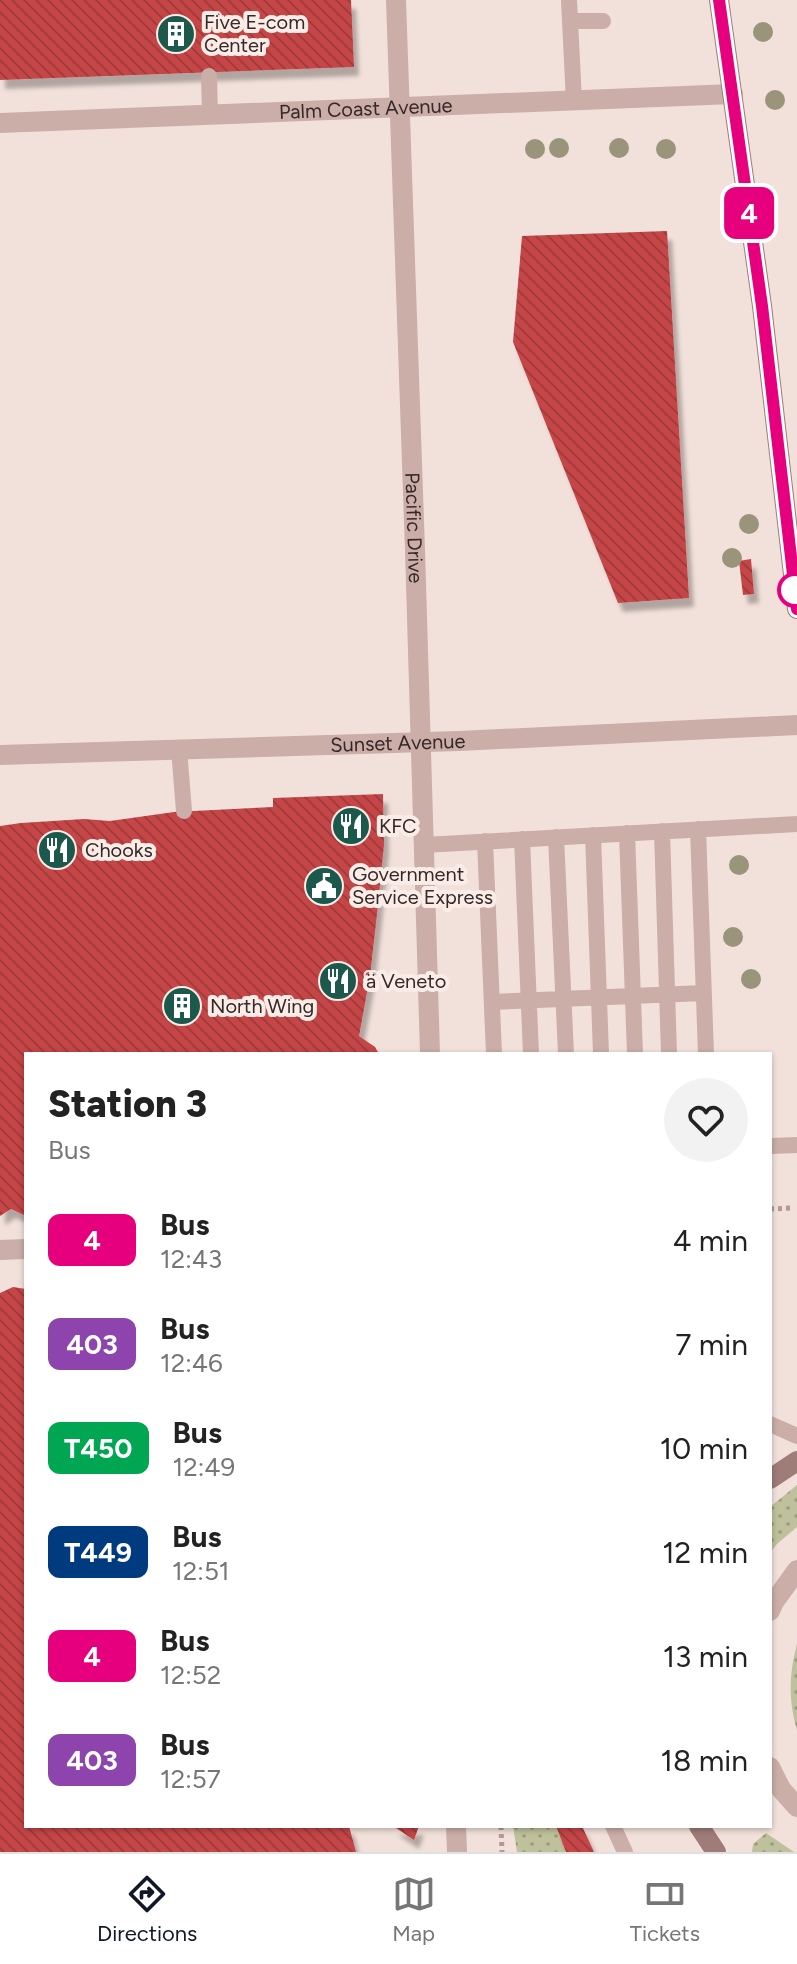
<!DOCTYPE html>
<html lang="en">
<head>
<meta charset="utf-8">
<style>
	body { margin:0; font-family:Figtree,sans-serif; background:#f2f2f2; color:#222; height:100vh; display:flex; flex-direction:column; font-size:30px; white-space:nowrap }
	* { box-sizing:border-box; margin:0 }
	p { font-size:26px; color:#767676 }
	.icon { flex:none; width:44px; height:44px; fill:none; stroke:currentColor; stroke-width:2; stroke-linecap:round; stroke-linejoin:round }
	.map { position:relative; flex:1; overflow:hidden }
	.side { position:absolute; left:24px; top:1052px; width:748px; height:776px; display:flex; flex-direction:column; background:#fff; border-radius:0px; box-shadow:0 2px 6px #0004 }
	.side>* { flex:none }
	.badge { padding:0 16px; border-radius:12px; font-size:28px; line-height:52px }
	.map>.badge { position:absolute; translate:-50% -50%; box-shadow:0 0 0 4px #fff }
	.round { display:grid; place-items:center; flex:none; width:84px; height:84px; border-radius:42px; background:#f2f2f2 }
	.headline { display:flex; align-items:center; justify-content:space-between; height:136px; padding:0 24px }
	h1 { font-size:38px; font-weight:800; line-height:60px }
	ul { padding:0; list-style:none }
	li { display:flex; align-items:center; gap:24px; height:104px; padding:0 24px }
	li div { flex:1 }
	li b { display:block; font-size:30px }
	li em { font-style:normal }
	li .badge { min-width:88px; font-weight:700; text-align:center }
	.dock { display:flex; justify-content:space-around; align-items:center; height:112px; border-top:2px solid #e0e0e0; background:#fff; font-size:22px; color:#767676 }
	.dock a { display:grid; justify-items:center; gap:4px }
	.dock .active { color:#111827 }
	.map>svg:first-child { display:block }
	.grass { fill:url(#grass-dots) }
	.building { fill:url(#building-back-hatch); filter:url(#shadow) }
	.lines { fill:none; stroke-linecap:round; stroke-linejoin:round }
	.path { stroke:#b69791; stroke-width:5; stroke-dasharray:4 4; stroke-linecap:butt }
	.lane { stroke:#caaea7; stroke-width:16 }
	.street { stroke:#caaea7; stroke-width:20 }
	.secondary { stroke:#9e7c78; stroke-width:20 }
	.tree { fill:#99947a }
	.line-casing { stroke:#fff; stroke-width:18 }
	.line { stroke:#e6007e; stroke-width:12 }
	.stop-dot { fill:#fff; stroke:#e6007e; stroke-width:4 }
	.labels { text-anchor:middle; stroke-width:8; stroke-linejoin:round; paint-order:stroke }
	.poi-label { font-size:20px; fill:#362828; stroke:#faece7; text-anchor:start }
	.street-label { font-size:20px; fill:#362828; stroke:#faece7 }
</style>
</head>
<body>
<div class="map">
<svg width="797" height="1852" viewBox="0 0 797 1852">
	<defs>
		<pattern id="grass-dots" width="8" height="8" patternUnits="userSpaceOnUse" patternTransform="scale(2)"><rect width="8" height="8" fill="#bec19b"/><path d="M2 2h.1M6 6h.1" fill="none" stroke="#9b9d7e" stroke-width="1.8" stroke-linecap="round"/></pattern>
		<pattern id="building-back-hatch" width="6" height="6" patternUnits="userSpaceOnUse" patternTransform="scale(2)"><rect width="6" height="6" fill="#c64547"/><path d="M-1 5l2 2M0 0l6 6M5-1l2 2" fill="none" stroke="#a23a3b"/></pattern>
		<filter id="shadow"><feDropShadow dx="5" dy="9" stdDeviation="2" flood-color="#0004"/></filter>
	</defs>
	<rect width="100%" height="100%" fill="#f2e1db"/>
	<path class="grass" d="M 797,1485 L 797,1527 L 777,1544 L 770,1553 L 770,1507 Z
		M 797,1644 L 797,1730 C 788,1699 789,1675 797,1644 Z
		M 513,1826 L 556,1826 L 566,1852 L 517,1852 Z
		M 766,1833 L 794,1852 L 752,1852 L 753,1844 Z"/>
	<path class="building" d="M 0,0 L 351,0 L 354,67 L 0,80 Z
		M 667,231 L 689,598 L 618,603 L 513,342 L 522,236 Z
		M 751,559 L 754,594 L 743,595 L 739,561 Z
		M 383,794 L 384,845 L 377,914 L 370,976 L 359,1036 L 375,1047 L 379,1054 L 26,1054 L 26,1216 L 11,1209 L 0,1216 L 0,826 L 21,823 L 84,819 L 110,821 L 174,812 L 273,807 L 273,798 Z
		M 13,1287 L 26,1289 L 26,1826 L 349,1826 L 356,1852 L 0,1852 L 0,1293 Z
		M 393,1826 L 419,1826 L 414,1840 Z
		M 556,1826 L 582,1826 L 594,1852 L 566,1852 Z"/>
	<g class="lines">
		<path class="path" d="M 770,1209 L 792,1208
			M 501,1826 L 502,1852"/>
		<path class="lane" d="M 569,0 L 570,21 L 603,21
			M 570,21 L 574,101
			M 209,76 L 210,115
			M 179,749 L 184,811
			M 698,829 L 706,1054
			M 662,831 L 669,1054
			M 627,833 L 635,1054
			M 593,835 L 601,1054
			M 556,837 L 566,1054
			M 522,839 L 531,1054
			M 485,841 L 494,1054
			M 424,845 L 797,824
			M 492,1002 L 703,993
			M 770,1146 L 797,1145
			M 770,1424 L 797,1436
			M 613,1826 L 625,1852"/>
		<g class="street">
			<path id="s1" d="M 396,0 L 415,550 L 430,1054"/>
			<path id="s2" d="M 0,123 L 733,94"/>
			<path id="s3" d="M 0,755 L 459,741 L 797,725"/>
			<path d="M 0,1250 L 26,1249"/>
			<path d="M 770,1611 L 774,1602 L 797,1570"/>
			<path d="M 770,1767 L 781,1789 L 797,1807"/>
			<path d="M 456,1826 L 457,1852"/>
		</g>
		<path class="secondary" d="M 719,0 L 762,306 L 797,609
			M 770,1479 L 797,1461
			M 699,1826 L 716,1852"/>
	</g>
	<g class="tree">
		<circle cx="763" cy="32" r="10"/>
		<circle cx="775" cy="100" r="10"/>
		<circle cx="559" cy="148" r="10"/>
		<circle cx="619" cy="148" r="10"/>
		<circle cx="535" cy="149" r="10"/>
		<circle cx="666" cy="149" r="10"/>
		<circle cx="749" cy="524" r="10"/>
		<circle cx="732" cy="558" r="10"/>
		<circle cx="739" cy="865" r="10"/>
		<circle cx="733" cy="937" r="10"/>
		<circle cx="751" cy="979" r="10"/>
	</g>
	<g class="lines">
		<g class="line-casing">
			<path id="line" d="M 719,0 L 762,306 L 797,609"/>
		</g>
		<use href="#line" class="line"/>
	</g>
	<defs>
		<g id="building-disc" transform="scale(2)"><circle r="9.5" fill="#1d584c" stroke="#faece7"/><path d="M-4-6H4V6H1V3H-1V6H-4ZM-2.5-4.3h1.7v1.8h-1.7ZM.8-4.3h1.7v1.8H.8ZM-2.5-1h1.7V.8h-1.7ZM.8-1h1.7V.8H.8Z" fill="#fff"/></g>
		<g id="restaurant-disc" transform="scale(2)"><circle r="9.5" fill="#1d584c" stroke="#faece7"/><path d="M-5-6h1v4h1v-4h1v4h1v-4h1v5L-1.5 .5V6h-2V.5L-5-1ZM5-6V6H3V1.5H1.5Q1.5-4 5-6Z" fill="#fff"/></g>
		<g id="civic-disc" transform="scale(2)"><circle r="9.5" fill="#1d584c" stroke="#faece7"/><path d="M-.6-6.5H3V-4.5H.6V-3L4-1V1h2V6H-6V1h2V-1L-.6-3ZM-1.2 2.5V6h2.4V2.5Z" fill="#fff"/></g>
	</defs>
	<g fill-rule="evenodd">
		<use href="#building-disc" x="176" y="34"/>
		<use href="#restaurant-disc" x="351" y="826"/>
		<use href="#restaurant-disc" x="57" y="850"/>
		<use href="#civic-disc" x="324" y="886"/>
		<use href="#restaurant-disc" x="338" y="981"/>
		<use href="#building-disc" x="182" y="1006"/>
	</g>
	<circle class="stop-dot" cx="795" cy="590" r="16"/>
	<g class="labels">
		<g class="poi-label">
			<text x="204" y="29">Five E-com<tspan x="204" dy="23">Center</tspan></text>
			<text x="379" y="833">KFC</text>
			<text x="85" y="857">Chooks</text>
			<text x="352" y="881">Government<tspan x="352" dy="23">Service Express</tspan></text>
			<text x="366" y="988">ä Veneto</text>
			<text x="210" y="1013">North Wing</text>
		</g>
		<g class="street-label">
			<text dy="7" stroke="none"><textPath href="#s2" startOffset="366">Palm Coast Avenue</textPath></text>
			<text dy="7" stroke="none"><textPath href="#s1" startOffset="528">Pacific Drive</textPath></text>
			<text dy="7" stroke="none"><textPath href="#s3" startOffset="398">Sunset Avenue</textPath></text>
		</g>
	</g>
</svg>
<b class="badge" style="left:749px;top:213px;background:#e6007e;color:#fff">4</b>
<section class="side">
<div class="headline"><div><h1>Station 3</h1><p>Bus</p></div><a class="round"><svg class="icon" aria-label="heart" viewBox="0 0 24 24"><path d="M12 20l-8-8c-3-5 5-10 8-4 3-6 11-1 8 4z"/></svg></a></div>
<ul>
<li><span class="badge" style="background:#e6007e;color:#fff">4</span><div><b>Bus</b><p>12:43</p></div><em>4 min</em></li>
<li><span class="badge" style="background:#8e44ad;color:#fff">403</span><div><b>Bus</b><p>12:46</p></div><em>7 min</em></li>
<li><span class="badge" style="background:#00a651;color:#fff">T450</span><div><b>Bus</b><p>12:49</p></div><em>10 min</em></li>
<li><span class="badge" style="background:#003b80;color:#fff">T449</span><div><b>Bus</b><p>12:51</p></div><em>12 min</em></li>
<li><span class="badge" style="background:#e6007e;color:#fff">4</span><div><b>Bus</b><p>12:52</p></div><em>13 min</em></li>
<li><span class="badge" style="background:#8e44ad;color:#fff">403</span><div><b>Bus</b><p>12:57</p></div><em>18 min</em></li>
</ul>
</section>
</div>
<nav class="dock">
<a class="active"><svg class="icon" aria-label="directions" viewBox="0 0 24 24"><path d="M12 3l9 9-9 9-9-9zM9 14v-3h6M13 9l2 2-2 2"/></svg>Directions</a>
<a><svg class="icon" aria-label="map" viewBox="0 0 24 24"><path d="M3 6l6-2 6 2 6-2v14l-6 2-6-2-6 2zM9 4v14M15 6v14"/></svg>Map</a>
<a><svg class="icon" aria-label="tickets" viewBox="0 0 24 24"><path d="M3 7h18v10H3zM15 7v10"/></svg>Tickets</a>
</nav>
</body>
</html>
